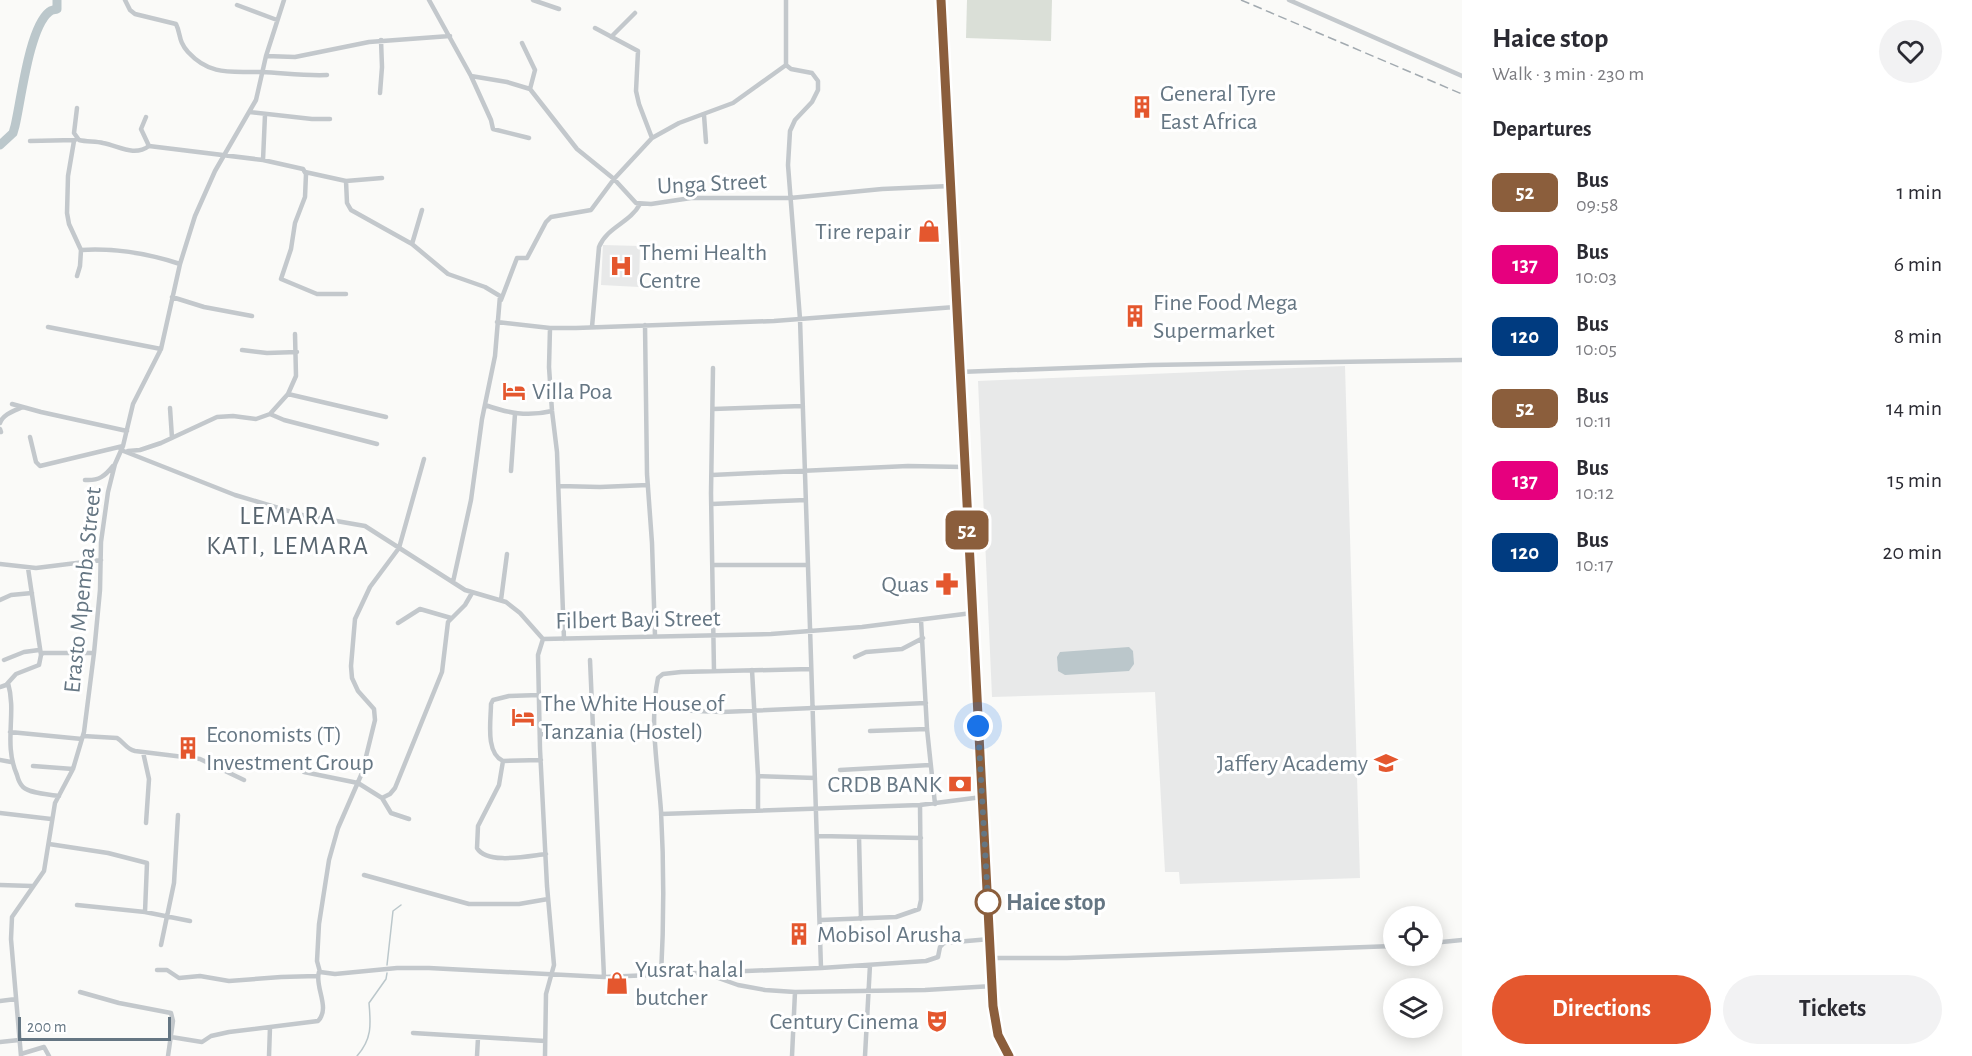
<!DOCTYPE html>
<html lang="en">
<head>
<meta charset="utf-8">
<style>
	body { margin:0; font-family:"Alegreya Sans",sans-serif; background:#f2f2f3; color:#2b2b33; height:100vh; display:flex; flex-direction:column; font-size:22px; white-space:nowrap }
	* { box-sizing:border-box; margin:0 }
	p { font-size:20px; color:#7c7c81 }
	.icon { flex:none; width:33px; height:33px; fill:none; stroke:currentColor; stroke-width:2; stroke-linecap:round; stroke-linejoin:round }
	.map { position:relative; flex:1; overflow:hidden }
	.details { display:flex; flex-direction:column; background:#fff; width:510px }
	.details>* { flex:none }
	.badge { padding:0 12px; border-radius:9px; font-size:21px; line-height:39px }
	.fabs { position:absolute; left:1383px; top:906px; display:grid; gap:12px }
	.fabs a { display:grid; place-items:center; width:60px; height:60px; border-radius:50%; background:#fff; box-shadow:0 3px 15px #0003; font-size:30px }
	.scale { position:absolute; left:18px; bottom:15px; width:153px; box-sizing:border-box; padding-left:6px; border:3px solid #657683; border-top:0; font-size:16px; line-height:21px; white-space:nowrap; color:#657683; -webkit-text-stroke:4px #fff; paint-order:stroke }
	.you { position:absolute; width:30px; height:30px; margin:-15px; border:4px solid #fff; border-radius:50%; background:#1a73e8; box-shadow:0 0 0 9px #1a73e833 }
	.map>.badge { position:absolute; translate:-50% -50%; box-shadow:0 0 0 3px #fff }
	h2 { padding:0 30px; font-size:22px; line-height:54px }
	.round { display:grid; place-items:center; flex:none; width:63px; height:63px; border-radius:32px; background:#f2f2f3 }
	.headline { display:flex; align-items:center; justify-content:space-between; height:102px; padding:0 30px }
	h1 { font-size:28px; font-weight:700; line-height:45px }
	.button { display:flex; gap:12px; margin-top:auto; padding:12px 30px }
	.button a { flex:1; height:69px; border-radius:36px; background:#e4572e; color:#fff; font-size:24px; font-weight:700; line-height:69px; text-align:center }
	.button a+a { background:#f2f2f3; color:#2b2b33 }
	ul { padding:0; list-style:none }
	li { display:flex; align-items:center; gap:18px; height:72px; padding:0 30px }
	li div { flex:1 }
	li b { display:block; font-size:22px }
	li em { font-style:normal }
	li .badge { min-width:66px; font-weight:700; text-align:center }
	main { display:flex; flex:1; min-height:0 }
	.map>svg:first-child { display:block }
	.built { fill:#e8e9e9 }
	.green { fill:#dadfd7 }
	.water { fill:#bbc7cb }
	.lines { fill:none; stroke-linecap:round; stroke-linejoin:round }
	.stream { stroke:#bbc7cb; stroke-width:1.5 }
	.river { stroke:#bbc7cb; stroke-width:9 }
	.minor { stroke:#c3c8cc; stroke-width:4.5 }
	.tertiary { stroke:#c3c8cc; stroke-width:6 }
	.rail { stroke:#a2aab0; stroke-width:1.5; stroke-dasharray:9 4.5; stroke-linecap:butt }
	.line-casing { stroke:#fff; stroke-width:14 }
	.line { stroke:#8b5e3c; stroke-width:9 }
	.walk { stroke:#657683; stroke-width:6; stroke-dasharray:0 10.8 }
	.stop-dot { fill:#fff; stroke:#8b5e3c; stroke-width:3 }
	.labels { text-anchor:middle; stroke-width:6; stroke-linejoin:round; paint-order:stroke }
	.poi-label { font-size:24px; fill:#657683; stroke:#fff; text-anchor:start }
	.street-label { font-size:24px; fill:#657683; stroke:#fff }
	.stop-label { font-size:24px; font-weight:bold; fill:#657683; stroke:#fff; text-anchor:start }
	.neighbourhood-label { font-size:26px; letter-spacing:1.5px; fill:#57646e; stroke:#fff }
</style>
</head>
<body>
<main>
<div class="map">
<svg width="1462" height="1056" viewBox="0 0 1462 1056">
	<rect width="100%" height="100%" fill="#fafaf8"/>
	<path class="built" d="M 603,245 L 640,246 L 639,287 L 601,285 Z
		M 1345,366 L 1360,878 L 1180,884 L 1179,872 L 1165,872 L 1155,692 L 992,697 L 978,381 Z"/>
	<path class="green" d="M 967,0 L 1052,0 L 1051,41 L 966,38 Z"/>
	<path class="water" d="M 1129,647 L 1133,651 L 1134,664 L 1129,671 L 1065,675 L 1058,671 L 1057,657 L 1060,652 Z"/>
	<g class="lines">
		<path class="stream" d="M 387,965 L 393,911 L 401,905
			M 357,1056 C 372,1039 371,1025 369,1003 L 386,979 L 387,973"/>
		<path class="river" d="M 0,145 L 13,133 L 15,126 C 21,101 29,28 49,12 C 51,10 54,10 57,9 L 57,0"/>
		<path class="minor" d="M 125,0 L 130,10 L 135,14 L 176,24 C 181,34 178,41 188,52 C 211,77 233,71 262,72 C 284,73 305,76 327,75
			M 429,0 L 471,76 L 507,82 L 530,89 L 577,149 L 614,179 L 636,203 L 651,204 L 691,198 L 790,198 L 882,189 L 950,186
			M 533,0 L 559,9
			M 786,0 L 786,65 L 791,69 L 812,73 L 818,81 L 818,90 L 812,102 L 795,120 L 790,131 L 788,165 L 800,319 L 821,968
			M 1289,0 L 1462,76
			M 237,5 L 277,20
			M 595,28 L 638,51 L 636,91 L 639,104 L 652,138
			M 611,37 L 635,13
			M 522,43 L 535,70 L 530,89
			M 266,56 L 295,57 L 369,42 L 450,36
			M 471,76 L 491,120 L 493,129 L 529,138
			M 380,93 L 382,67 L 381,40
			M 77,108 L 74,133 L 79,140 C 87,142 96,141 103,143 C 119,146 134,157 149,146 L 263,160 L 303,169 L 306,174 L 305,197 L 295,223 L 291,249 L 281,279 L 317,294 L 346,294
			M 250,112 L 312,119 L 330,119
			M 704,115 L 706,142
			M 146,117 L 141,129 L 149,146
			M 30,141 L 75,140
			M 74,141 L 68,176 L 67,213 L 69,224 L 81,250 L 80,266 L 77,276
			M 263,160 L 265,115
			M 305,172 L 346,181 L 382,178
			M 346,181 L 347,203 L 351,210 L 412,244 L 448,274 L 485,287 L 500,296 L 495,356 L 482,419 L 471,500 L 453,582
			M 412,244 L 422,210
			M 81,250 C 115,248 147,253 180,264
			M 172,297 L 204,307 L 252,316
			M 501,300 L 517,258 L 527,258 L 546,222 L 551,217 L 591,210 L 614,179 L 652,138 L 679,123 L 733,103 L 786,65
			M 497,322 L 550,328 L 576,328 L 774,321 L 955,307
			M 645,325 L 647,474 L 652,543 L 655,636
			M 48,327 L 161,349
			M 592,327 L 599,247 C 607,227 630,223 640,204
			M 550,328 L 549,367 L 552,411 L 557,452 L 564,639
			M 242,350 L 267,353 L 297,352
			M 713,368 L 711,493 L 714,671
			M 959,372 L 1151,365 L 1462,360
			M 288,394 L 386,417
			M 12,404 L 41,412 L 127,431
			M 485,405 C 508,413 527,417 552,411
			M 170,408 L 172,438
			M 713,409 L 803,406
			M 270,414 L 284,420 L 377,444
			M 0,423 C 3,414 14,411 23,407
			M 0,429 L 1,432
			M 30,437 L 36,462 L 40,466 L 123,446
			M 121,450 L 235,495 L 302,515 L 365,526 L 465,590 L 506,602 L 520,613 L 543,639
			M 128,451 L 140,450 L 161,443 L 217,417 L 233,416 L 256,419 L 270,414 L 288,394 L 296,376 L 295,334
			M 424,459 L 399,548 L 370,587 L 355,619 L 351,666 L 352,678 L 358,691 L 374,709 L 375,720 L 362,773 L 338,828 L 329,860 L 319,924 L 317,961 L 320,972 L 335,974 L 397,968 L 429,968 L 604,977 L 821,968 L 926,961 L 938,957 L 940,947 L 944,943 L 990,939
			M 511,471 L 515,414
			M 712,475 L 908,466 L 964,467
			M 85,480 C 99,481 105,476 113,466
			M 559,486 L 600,487 L 648,485
			M 712,504 L 806,500
			M 0,564 L 36,568 L 101,560
			M 713,565 L 808,565
			M 28,568 L 41,655
			M 0,600 L 11,595 L 32,593
			M 501,600 L 507,554
			M 921,620 L 927,729 L 935,804
			M 398,623 L 420,609 L 451,618
			M 855,657 L 866,652 L 902,649 L 923,638
			M 4,660 L 24,652 L 39,650
			M 590,660 L 604,977
			M 752,670 L 758,776 L 758,809
			M 8,683 C 17,714 3,743 17,775 C 18,779 20,784 23,787 C 31,794 49,794 59,796
			M 0,687 L 6,685 L 16,674 L 39,665 L 41,655 L 43,653 L 94,653
			M 539,695 L 509,696 L 493,700 L 491,704 C 491,720 485,753 503,761 L 541,760
			M 672,710 L 722,712 L 926,703
			M 870,731 L 927,729
			M 10,732 L 82,739
			M 541,734 L 593,735
			M 83,736 L 117,738 C 124,742 126,749 135,751 L 200,759 L 244,780
			M 143,752 L 149,779 L 146,823
			M 0,760 L 11,762
			M 503,761 L 499,785 L 478,826 L 477,848 C 487,865 528,856 546,854
			M 33,766 L 73,769
			M 840,770 L 930,765
			M 304,772 L 358,783 L 382,798 L 391,813 L 409,819
			M 758,776 L 815,778
			M 382,798 L 390,794 L 395,788 L 442,672 L 448,622 L 465,605 L 472,593
			M 0,813 L 51,819
			M 661,814 L 920,805 L 982,797
			M 818,836 L 921,838
			M 859,837 L 861,919
			M 49,844 L 108,853 L 147,863 L 145,912
			M 364,875 L 469,904 L 519,904 L 548,899
			M 0,885 L 32,886
			M 77,905 L 145,912 L 190,921
			M 821,920 L 896,917 L 919,909 L 921,900 L 920,805
			M 1432,943 L 1462,940
			M 161,945 L 174,883 L 178,815
			M 990,958 L 1067,958 L 1394,946
			M 157,970 L 167,970 L 179,978 L 200,976 L 229,981 L 281,977 L 317,976
			M 707,974 L 738,985 L 765,990 L 795,992 L 925,990 L 993,986
			M 661,976 C 664,921 664,866 661,811 C 658,767 649,721 658,678 L 663,674 L 681,672 L 811,669
			M 80,992 L 119,1003 L 171,1013 L 173,1021 L 168,1056
			M 0,1001 L 16,999
			M 413,1033 L 545,1041
			M 171,1037 L 202,1042 L 211,1036 L 229,1032 L 318,1021 C 331,1008 314,986 319,972
			M 0,1042 L 19,1040
			M 21,1054 L 44,1047 L 49,1056
			M 21,1056 L 11,939 L 12,917 L 44,871 L 55,803 L 73,769 L 84,732 L 94,653 L 100,590 L 101,542 L 108,492 L 115,464 L 123,446 L 133,404 L 161,349 L 180,264 L 195,216 L 215,171 L 256,100 L 266,56 L 284,0
			M 269,1056 L 270,1027
			M 477,1056 L 478,1038
			M 545,1056 L 546,994 L 554,965 L 547,886 L 540,749 L 538,655 L 543,639 L 771,634 L 862,627 L 972,613
			M 792,1056 L 795,992
			M 865,1056 L 870,965"/>
		<path class="tertiary" d="M 941,0 L 993,1006 L 998,1035 L 1009,1056"/>
		<path class="rail" d="M 1241,0 L 1462,94"/>
	</g>
	<g class="lines">
		<g class="line-casing">
			<path id="line" d="M 941,0 L 993,1006 L 998,1035 L 1009,1056"/>
		</g>
		<use href="#line" class="line"/>
		<path class="walk" d="M 978,726 L 988,902"/>
	</g>
	<defs>
		<g id="building-bare" transform="scale(1.8)"><path d="M-4-6H4V6H1V3H-1V6H-4ZM-2.5-4.3h1.7v1.8h-1.7ZM.8-4.3h1.7v1.8H.8ZM-2.5-1h1.7V.8h-1.7ZM.8-1h1.7V.8H.8Z" fill="#e4572e" stroke="#fff" stroke-width="2.5" paint-order="stroke"/></g>
		<g id="shop-bare" transform="scale(1.8)"><path d="M-5-2.5h2.3a2.7 3.5 0 0 1 5.4 0H5L5.5 6h-11ZM-1.5-2.5h3a1.5 2.3 0 0 0-3 0Z" fill="#e4572e" stroke="#fff" stroke-width="2.5" paint-order="stroke"/></g>
		<g id="hospital-bare" transform="scale(1.8)"><path d="M-5-5h3v3.5h4V-5h3V5h-3V1.5h-4V5h-3Z" fill="#e4572e" stroke="#fff" stroke-width="2.5" paint-order="stroke"/></g>
		<g id="hotel-bare" transform="scale(1.8)"><path d="M-6-4.5h1.5V1H6V5H4.5V3h-9V5H-6ZM-4 0a1.8 1.8 0 1 1 3.6 0ZM.5 0V-2.5h3Q6-2.5 6 0Z" fill="#e4572e" stroke="#fff" stroke-width="2.5" paint-order="stroke"/></g>
		<g id="pharmacy-bare" transform="scale(1.8)"><path d="M-2-6h4v4h4v4h-4v4h-4v-4h-4v-4h4Z" fill="#e4572e" stroke="#fff" stroke-width="2.5" paint-order="stroke"/></g>
		<g id="school-bare" transform="scale(1.8)"><path d="M0-5L7-2L0 1L-7-2ZM-4 1L0 2.5L4 1V4Q0 6-4 4Z" fill="#e4572e" stroke="#fff" stroke-width="2.5" paint-order="stroke"/></g>
		<g id="bank-bare" transform="scale(1.8)"><path d="M-6-4H6V4H-6ZM0-2.3a2.3 2.3 0 1 0 0 4.6a2.3 2.3 0 1 0 0-4.6Z" fill="#e4572e" stroke="#fff" stroke-width="2.5" paint-order="stroke"/></g>
		<g id="theatre-bare" transform="scale(1.8)"><path d="M-5-5.5Q0-4 5-5.5V0Q5 5 0 6Q-5 5-5 0ZM-3.3-2.5H-1v1.5H-3.3ZM1-2.5H3.3v1.5H1ZM-2.8 1Q0 5.5 2.8 1Z" fill="#e4572e" stroke="#fff" stroke-width="2.5" paint-order="stroke"/></g>
	</defs>
	<g fill-rule="evenodd">
		<use href="#building-bare" x="1142" y="107"/>
		<use href="#shop-bare" x="929" y="231"/>
		<use href="#hospital-bare" x="621" y="266"/>
		<use href="#building-bare" x="1135" y="316"/>
		<use href="#hotel-bare" x="514" y="391"/>
		<use href="#pharmacy-bare" x="947" y="584"/>
		<use href="#hotel-bare" x="523" y="717"/>
		<use href="#building-bare" x="188" y="748"/>
		<use href="#school-bare" x="1386" y="763"/>
		<use href="#bank-bare" x="960" y="784"/>
		<use href="#building-bare" x="799" y="934"/>
		<use href="#shop-bare" x="617" y="983"/>
		<use href="#theatre-bare" x="937" y="1021"/>
	</g>
	<circle class="stop-dot" cx="988" cy="902" r="12"/>
	<g class="labels">
		<g class="poi-label">
			<text x="1160" y="101">General Tyre<tspan x="1160" dy="28">East Africa</tspan></text>
			<text x="911" y="239" text-anchor="end">Tire repair</text>
			<text x="639" y="260">Themi Health<tspan x="639" dy="28">Centre</tspan></text>
			<text x="1153" y="310">Fine Food Mega<tspan x="1153" dy="28">Supermarket</tspan></text>
			<text x="532" y="399">Villa Poa</text>
			<text x="929" y="592" text-anchor="end">Quas</text>
			<text x="541" y="711">The White House of<tspan x="541" dy="28">Tanzania (Hostel)</tspan></text>
			<text x="206" y="742">Economists (T)<tspan x="206" dy="28">Investment Group</tspan></text>
			<text x="1368" y="771" text-anchor="end">Jaffery Academy</text>
			<text x="942" y="792" text-anchor="end">CRDB BANK</text>
			<text x="817" y="942">Mobisol Arusha</text>
			<text x="635" y="977">Yusrat halal<tspan x="635" dy="28">butcher</tspan></text>
			<text x="919" y="1029" text-anchor="end">Century Cinema</text>
		</g>
		<g class="street-label">
			<text transform="translate(712 183) rotate(-3)" y="8">Unga Street</text>
			<text transform="translate(82 590) rotate(-84)" y="8">Erasto Mpemba Street</text>
			<text transform="translate(638 619) rotate(-1)" y="8">Filbert Bayi Street</text>
		</g>
		<g class="stop-label">
			<text x="1006" y="910">Haice stop</text>
		</g>
		<g class="neighbourhood-label">
			<text x="288" y="524">LEMARA<tspan x="288" dy="30">KATI, LEMARA</tspan></text>
		</g>
	</g>
</svg>
<div class="fabs">
<a><svg class="icon" aria-label="locate" viewBox="0 0 24 24"><circle cx="12" cy="12" r="6"/><path d="M12 2v4M12 18v4M2 12h4M18 12h4"/></svg></a>
<a><svg class="icon" aria-label="layers" viewBox="0 0 24 24"><path d="M12 4l9 5-9 5-9-5zM3 14l9 5 9-5"/></svg></a>
</div>
<div class="scale">200 m</div>
<div class="you" style="left:978px;top:726px"></div>
<b class="badge" style="left:967px;top:530px;background:#8b5e3c;color:#fff">52</b>
</div>
<section class="details">
<div class="headline"><div><h1>Haice stop</h1><p>Walk · 3 min · 230 m</p></div><a class="round"><svg class="icon" aria-label="heart" viewBox="0 0 24 24"><path d="M12 20l-8-8c-3-5 5-10 8-4 3-6 11-1 8 4z"/></svg></a></div>
<h2>Departures</h2>
<ul>
<li><span class="badge" style="background:#8b5e3c;color:#fff">52</span><div><b>Bus</b><p>09:58</p></div><em>1 min</em></li>
<li><span class="badge" style="background:#e6007e;color:#fff">137</span><div><b>Bus</b><p>10:03</p></div><em>6 min</em></li>
<li><span class="badge" style="background:#003b80;color:#fff">120</span><div><b>Bus</b><p>10:05</p></div><em>8 min</em></li>
<li><span class="badge" style="background:#8b5e3c;color:#fff">52</span><div><b>Bus</b><p>10:11</p></div><em>14 min</em></li>
<li><span class="badge" style="background:#e6007e;color:#fff">137</span><div><b>Bus</b><p>10:12</p></div><em>15 min</em></li>
<li><span class="badge" style="background:#003b80;color:#fff">120</span><div><b>Bus</b><p>10:17</p></div><em>20 min</em></li>
</ul>
<div class="button"><a>Directions</a><a>Tickets</a></div>
</section>
</main>
</body>
</html>
